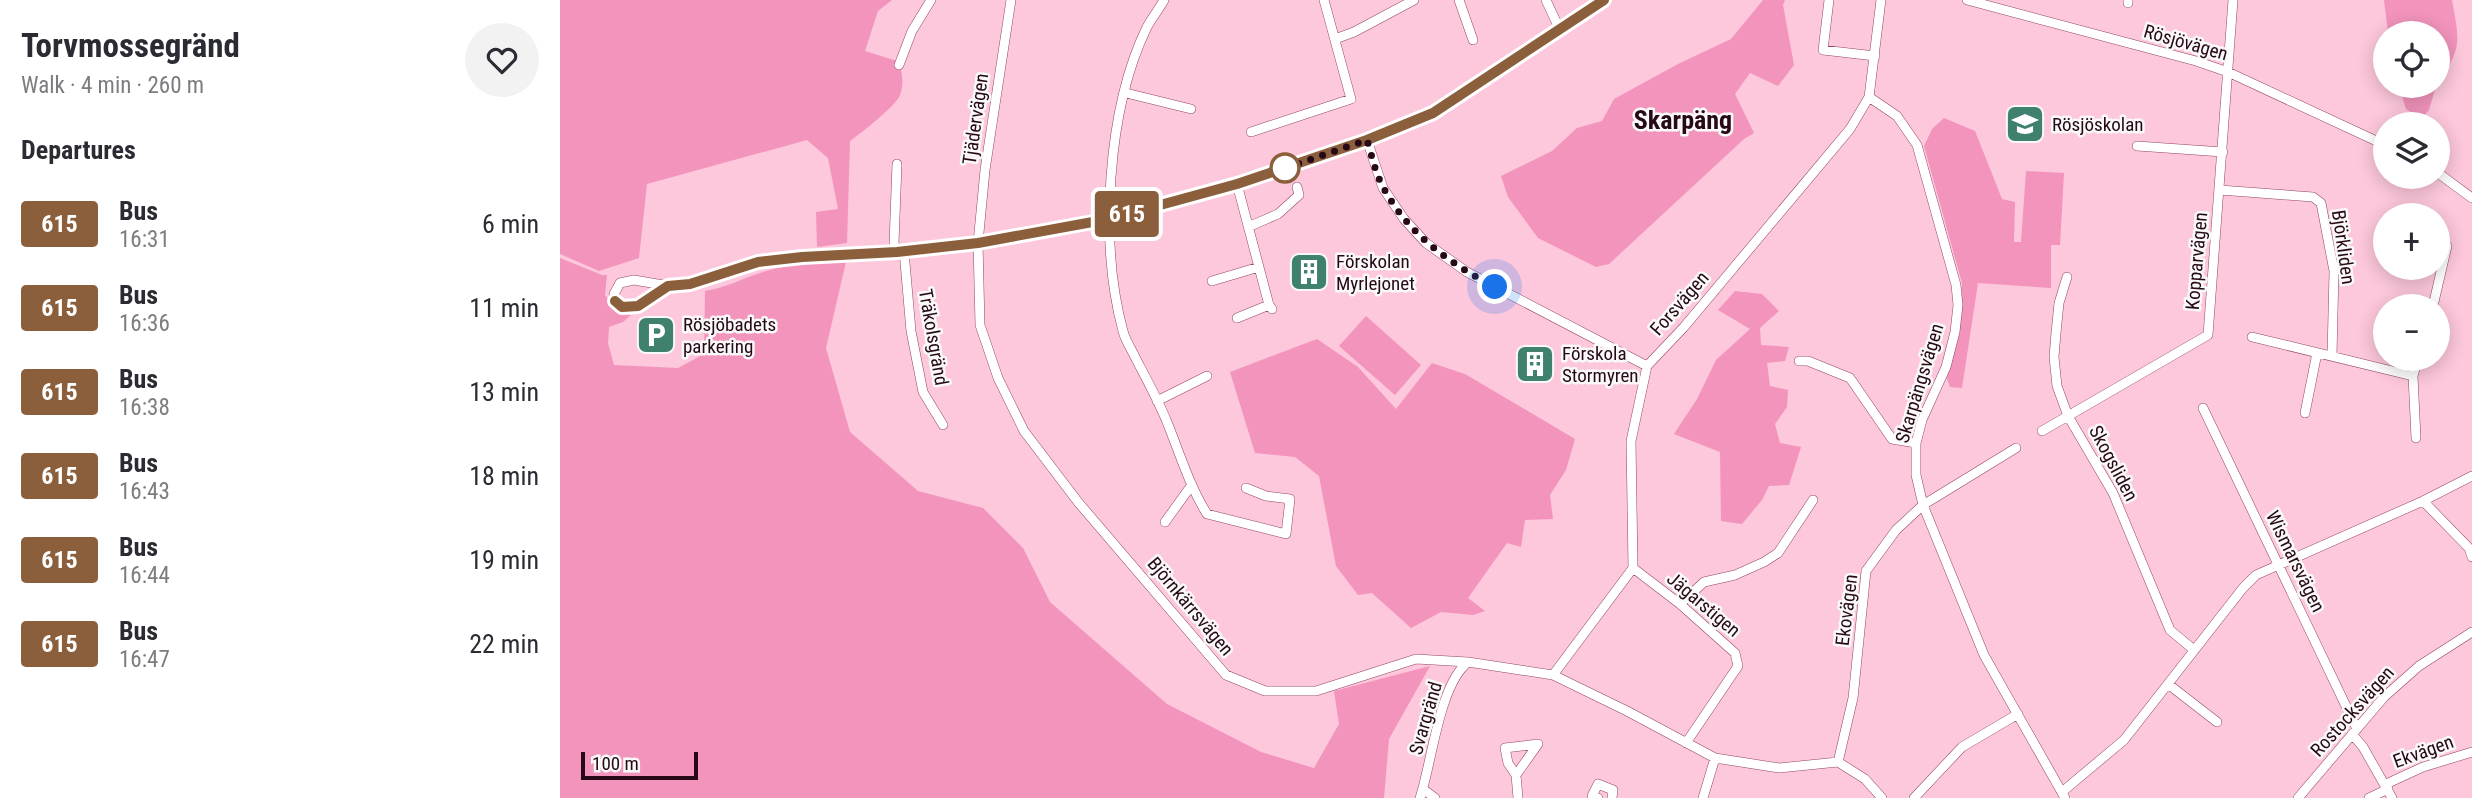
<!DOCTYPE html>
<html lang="en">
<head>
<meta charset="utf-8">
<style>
	body { margin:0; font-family:"Roboto Condensed",sans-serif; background:#f2f2f3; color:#2b2b33; height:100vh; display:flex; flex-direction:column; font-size:26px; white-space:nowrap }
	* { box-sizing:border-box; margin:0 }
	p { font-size:23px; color:#7c7c81 }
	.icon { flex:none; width:38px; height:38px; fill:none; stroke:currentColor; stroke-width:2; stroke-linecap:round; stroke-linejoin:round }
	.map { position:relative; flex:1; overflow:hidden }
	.details { display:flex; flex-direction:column; background:#fff; width:560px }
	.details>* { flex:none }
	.badge { padding:0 14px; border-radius:5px; font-size:24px; line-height:46px }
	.buttons { position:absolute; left:1813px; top:21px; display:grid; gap:14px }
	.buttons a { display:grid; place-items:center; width:77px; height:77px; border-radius:50%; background:#fff; box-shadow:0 4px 18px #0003; font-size:35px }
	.scale { position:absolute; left:21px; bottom:18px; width:117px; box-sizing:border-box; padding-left:7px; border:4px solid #260816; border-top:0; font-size:19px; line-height:24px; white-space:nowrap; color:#260816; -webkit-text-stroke:5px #f9f9f9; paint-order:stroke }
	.you { position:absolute; width:35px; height:35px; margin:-18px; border:5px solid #fff; border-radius:50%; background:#1a73e8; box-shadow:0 0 0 10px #1a73e833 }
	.map>.badge { position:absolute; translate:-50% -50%; box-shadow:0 0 0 4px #fff }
	h2 { padding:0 21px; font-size:26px; line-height:63px }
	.round { display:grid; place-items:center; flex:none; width:74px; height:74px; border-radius:37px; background:#f2f2f3 }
	.summary { display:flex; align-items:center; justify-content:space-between; height:119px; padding:0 21px }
	h1 { font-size:33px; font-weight:700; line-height:52px }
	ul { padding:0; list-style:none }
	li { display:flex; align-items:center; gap:21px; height:84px; padding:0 21px }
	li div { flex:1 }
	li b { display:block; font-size:26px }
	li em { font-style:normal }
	li .badge { min-width:77px; font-weight:700; text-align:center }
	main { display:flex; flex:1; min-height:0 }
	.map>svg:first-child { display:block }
	.green { fill:#f294bc }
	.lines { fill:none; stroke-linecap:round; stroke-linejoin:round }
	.minor-casing { stroke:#914567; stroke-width:10 }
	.minor { stroke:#fff; stroke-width:9 }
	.line-casing { stroke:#fff; stroke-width:16 }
	.line { stroke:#8b5e3c; stroke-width:10 }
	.walk { stroke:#260816; stroke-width:7; stroke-dasharray:0 12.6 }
	.stop-dot { fill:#fff; stroke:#8b5e3c; stroke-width:3.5 }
	.labels { text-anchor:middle; stroke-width:5; stroke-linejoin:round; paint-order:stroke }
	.street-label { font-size:19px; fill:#260816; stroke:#f9f9f9 }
	.poi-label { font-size:19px; fill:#260816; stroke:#f9f9f9; text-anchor:start }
	.district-label { font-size:26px; font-weight:bold; fill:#260816; stroke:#f9f9f9 }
</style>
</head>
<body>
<main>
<section class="details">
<div class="summary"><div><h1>Torvmossegränd</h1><p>Walk · 4 min · 260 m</p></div><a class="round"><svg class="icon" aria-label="heart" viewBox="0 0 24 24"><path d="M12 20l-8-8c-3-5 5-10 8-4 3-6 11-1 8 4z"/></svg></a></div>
<h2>Departures</h2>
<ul>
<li><span class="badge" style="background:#8b5e3c;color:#fff">615</span><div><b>Bus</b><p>16:31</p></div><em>6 min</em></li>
<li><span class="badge" style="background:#8b5e3c;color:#fff">615</span><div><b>Bus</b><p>16:36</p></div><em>11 min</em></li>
<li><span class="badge" style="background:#8b5e3c;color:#fff">615</span><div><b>Bus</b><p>16:38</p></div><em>13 min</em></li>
<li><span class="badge" style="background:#8b5e3c;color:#fff">615</span><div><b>Bus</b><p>16:43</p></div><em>18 min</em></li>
<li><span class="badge" style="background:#8b5e3c;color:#fff">615</span><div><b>Bus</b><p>16:44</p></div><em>19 min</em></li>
<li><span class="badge" style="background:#8b5e3c;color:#fff">615</span><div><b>Bus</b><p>16:47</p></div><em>22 min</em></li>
</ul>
</section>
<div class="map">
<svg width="1912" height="798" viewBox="0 0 1912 798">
	<rect width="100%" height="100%" fill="#fdc7dc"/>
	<path class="green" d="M 0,0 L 332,0 L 318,11 L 305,51 L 337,61 C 343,72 344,83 340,95 C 337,105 300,134 290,141 L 287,243 L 257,247 L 256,212 L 278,209 L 268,158 L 247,140 L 87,184 L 79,258 L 39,271 L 0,254 Z
		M 1203,0 L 1225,0 L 1223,5 L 1234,65 L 1218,86 L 1190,73 L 1175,94 L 1194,133 L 1184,139 L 1049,264 L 1036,267 L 978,238 L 948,197 L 941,176 L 992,151 L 1017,128 L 1042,121 L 1054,99 L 1118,64 L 1171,39 Z
		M 1824,0 L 1892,0 C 1899,40 1903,48 1878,82 L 1878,33 L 1828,33 Z
		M 1839,86 L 1876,86 L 1869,110 L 1861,119 L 1846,109 Z
		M 1384,118 L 1415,131 L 1442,199 L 1455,202 L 1454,242 L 1461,242 L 1466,171 L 1504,173 L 1500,245 L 1491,245 L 1491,288 L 1418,283 L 1402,388 L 1390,387 L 1386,376 L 1400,322 L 1402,283 L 1364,146 L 1372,129 Z
		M 0,258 L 42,275 L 47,275 L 45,295 L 58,312 L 71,315 L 63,322 L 49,327 L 48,343 L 54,365 L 118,368 L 144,354 L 145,291 C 166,288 183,278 203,272 C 230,263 259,264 286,262 L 266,348 L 290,432 L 358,491 L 423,508 L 463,548 L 490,602 L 607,704 L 701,752 L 754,768 L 779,724 L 774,691 L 870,666 L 829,739 L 824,798 L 0,798 Z
		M 1175,291 L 1202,294 L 1219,311 L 1200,328 L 1201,345 L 1229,347 L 1225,361 L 1207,363 L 1210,386 L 1228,390 L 1227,407 L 1215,424 L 1220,443 L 1241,447 L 1229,485 L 1209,486 L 1202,500 L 1182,524 L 1161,521 L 1160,452 L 1114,434 L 1137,399 L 1156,360 L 1190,329 L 1158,310 Z
		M 806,316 L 861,365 L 835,395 L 779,346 Z
		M 757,339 L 798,367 L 836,409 L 872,363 L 905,374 L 1015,439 L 1006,470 L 990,495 L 993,519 L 965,520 L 961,547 L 947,543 L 908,598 L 925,611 L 913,615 L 881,612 L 851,628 L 812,593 L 798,595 L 776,566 L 759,476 L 735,457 L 695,453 L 670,372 Z"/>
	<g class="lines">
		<g class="minor-casing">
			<path id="minor" d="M 451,0 L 425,170 L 418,243 L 420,325 L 438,378 L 464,431 L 518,502 L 666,675 L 705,691 L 756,691 L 856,659 L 908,662 L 993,675 L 1067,711 L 1155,758 L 1219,768 L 1278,762 L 1305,779 L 1322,798
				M 604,0 C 599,9 592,18 587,27 C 547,109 539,243 563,331 C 565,340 572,350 576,359 C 587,380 598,400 607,422 C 620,454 629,485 647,514 L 726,534 L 730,499 L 706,496 L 686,488
				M 899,0 L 913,40
				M 986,0 L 999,28
				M 1269,0 L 1263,50 L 1315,56
				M 1407,0 L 1636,61 L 1668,72 L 1825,145
				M 1568,3 L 1568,0
				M 775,39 L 794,32 L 854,0
				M 339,65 L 352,31 L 371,0
				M 566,93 L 631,109
				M 1309,97 L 1337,116 L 1357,145 L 1396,285 L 1398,305 L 1395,332 L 1386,367 L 1362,420 L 1356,443 L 1356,475 L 1363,505 L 1424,655 L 1505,798
				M 691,132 L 791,99 L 764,0
				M 807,140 L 823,188 L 844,219 L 866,243 L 907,272 L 1087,366
				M 1577,146 L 1663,152
				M 1878,173 L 1912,198
				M 677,184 L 709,305 L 712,309
				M 1660,190 L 1753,197 L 1761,203 L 1774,271 L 1772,356
				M 688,227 L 718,214 L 739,195 L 737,187
				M 344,251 L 351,331 L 363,392 L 383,425
				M 337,252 L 334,243 L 337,164
				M 1507,277 L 1499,303 L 1496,333 L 1494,357 L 1497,386 L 1508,416 L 1553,493 L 1610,630 L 1634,650
				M 652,281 L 699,267
				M 109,286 L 78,306 L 62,307 L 57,304 L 54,294 L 60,283 L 74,280 L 109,286 L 130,284 L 198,262 L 242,257 L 337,252 L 418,243 L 549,219 L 677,184 L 807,140 L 873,113 L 1044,0
				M 1873,306 L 1887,246
				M 677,318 L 709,305
				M 1692,337 L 1853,376 L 1858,359
				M 1239,361 L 1248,361 L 1290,378 L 1332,439 L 1356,443
				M 1853,376 L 1856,438
				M 597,401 L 647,376
				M 1643,408 L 1797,729
				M 1745,413 L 1757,353
				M 1482,431 L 1648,335 L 1673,0
				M 1863,501 L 1909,548 L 1912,557
				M 605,522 L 631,486
				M 1073,568 L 1120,604 L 1175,653 L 1178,666 L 1126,743
				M 1120,604 L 1144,582 L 1175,575 L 1204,562 L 1218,553 L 1253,500
				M 993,675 L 1073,568 L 1071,441 L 1087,366 L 1124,327 L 1290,129 L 1309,97 L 1321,0
				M 1608,684 L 1657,722
				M 1792,734 L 1803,747 L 1832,798
				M 1278,762 L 1293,698 L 1306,571 L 1336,530 L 1363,505 L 1456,448
				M 956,775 L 978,744 L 945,748 L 948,763 L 956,775 L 958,798
				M 1826,784 L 1863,767 L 1912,752
				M 863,789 L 875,798
				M 1502,792 L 1564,740 L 1683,588 L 1696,575 L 1863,501 L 1912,476
				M 860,798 C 872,762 879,685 908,662
				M 1038,798 L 1032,796 L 1038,784 L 1053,790 L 1052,798
				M 1143,798 L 1155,758
				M 1354,798 L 1402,747 L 1458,714
				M 1738,798 L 1824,697 L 1859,666 L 1912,632
				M 1809,798 L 1828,789"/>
		</g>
		<use href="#minor" class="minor"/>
	</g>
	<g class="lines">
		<g class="line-casing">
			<path id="line" d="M 55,301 L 62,307 L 78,306 L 108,286 L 130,284 L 198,262 L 242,257 L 337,252 L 418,243 L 549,219 L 677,184 L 807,140 L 873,113 L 1044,0"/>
		</g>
		<use href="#line" class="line"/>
		<path class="walk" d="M 725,168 L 720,170 L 807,140 C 812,156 815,172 823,187 C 848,234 889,263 935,287"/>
	</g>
	<defs>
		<g id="school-square" transform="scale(2.0125)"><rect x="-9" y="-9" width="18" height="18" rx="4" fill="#40806e" stroke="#f9f9f9"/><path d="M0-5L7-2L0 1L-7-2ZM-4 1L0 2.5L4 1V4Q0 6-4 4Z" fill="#fff"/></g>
		<g id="building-square" transform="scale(2.0125)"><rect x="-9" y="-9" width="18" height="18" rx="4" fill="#40806e" stroke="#f9f9f9"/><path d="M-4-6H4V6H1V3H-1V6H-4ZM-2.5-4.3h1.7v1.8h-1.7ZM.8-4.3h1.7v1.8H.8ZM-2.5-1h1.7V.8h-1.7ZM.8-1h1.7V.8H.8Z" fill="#fff"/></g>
		<g id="parking-square" transform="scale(2.0125)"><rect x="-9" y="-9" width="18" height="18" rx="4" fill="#40806e" stroke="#f9f9f9"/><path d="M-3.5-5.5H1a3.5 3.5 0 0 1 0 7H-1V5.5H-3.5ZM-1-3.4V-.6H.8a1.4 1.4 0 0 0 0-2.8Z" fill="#fff"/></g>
	</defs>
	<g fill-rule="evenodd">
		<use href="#school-square" x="1465" y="124"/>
		<use href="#building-square" x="749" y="272"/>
		<use href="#parking-square" x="96" y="335"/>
		<use href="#building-square" x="975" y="364"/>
	</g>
	<circle class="stop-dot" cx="725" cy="168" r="14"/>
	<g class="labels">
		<g class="street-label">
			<text transform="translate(1626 42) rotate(16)" y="7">Rösjövägen</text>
			<text transform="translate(415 119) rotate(-82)" y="7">Tjädervägen</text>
			<text transform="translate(1784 247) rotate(82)" y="7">Björkliden</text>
			<text transform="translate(1636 261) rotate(-85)" y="7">Kopparvägen</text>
			<text transform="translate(1119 303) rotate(-49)" y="7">Forsvägen</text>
			<text transform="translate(374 337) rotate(80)" y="7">Träkolsgränd</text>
			<text transform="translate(1359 383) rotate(-73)" y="7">Skarpängsvägen</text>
			<text transform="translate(1554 463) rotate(62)" y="7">Skogsliden</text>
			<text transform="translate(1736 561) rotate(64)" y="7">Wismarsvägen</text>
			<text transform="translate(1144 604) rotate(40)" y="7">Jägarstigen</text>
			<text transform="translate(631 606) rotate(50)" y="7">Björnkärrsvägen</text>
			<text transform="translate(1286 610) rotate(-83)" y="7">Ekovägen</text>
			<text transform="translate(1792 711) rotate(-48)" y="7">Rostocksvägen</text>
			<text transform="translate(865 718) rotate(-74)" y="7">Svargränd</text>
			<text transform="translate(1863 751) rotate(-20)" y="7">Ekvägen</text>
		</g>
		<g class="poi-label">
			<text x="1492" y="131">Rösjöskolan</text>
			<text x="776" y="268">Förskolan<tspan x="776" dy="22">Myrlejonet</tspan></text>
			<text x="123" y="331">Rösjöbadets<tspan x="123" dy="22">parkering</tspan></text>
			<text x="1002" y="360">Förskola<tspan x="1002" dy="22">Stormyren</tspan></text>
		</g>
		<g class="district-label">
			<text x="1123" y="129">Skarpäng</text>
		</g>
	</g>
</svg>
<div class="buttons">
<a><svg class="icon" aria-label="locate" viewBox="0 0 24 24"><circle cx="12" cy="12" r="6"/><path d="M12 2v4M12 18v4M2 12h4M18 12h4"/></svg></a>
<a><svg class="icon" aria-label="layers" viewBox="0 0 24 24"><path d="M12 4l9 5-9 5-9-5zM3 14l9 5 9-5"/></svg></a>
<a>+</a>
<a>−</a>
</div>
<div class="scale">100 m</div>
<div class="you" style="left:935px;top:287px"></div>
<b class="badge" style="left:567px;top:214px;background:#8b5e3c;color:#fff">615</b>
</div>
</main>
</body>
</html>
